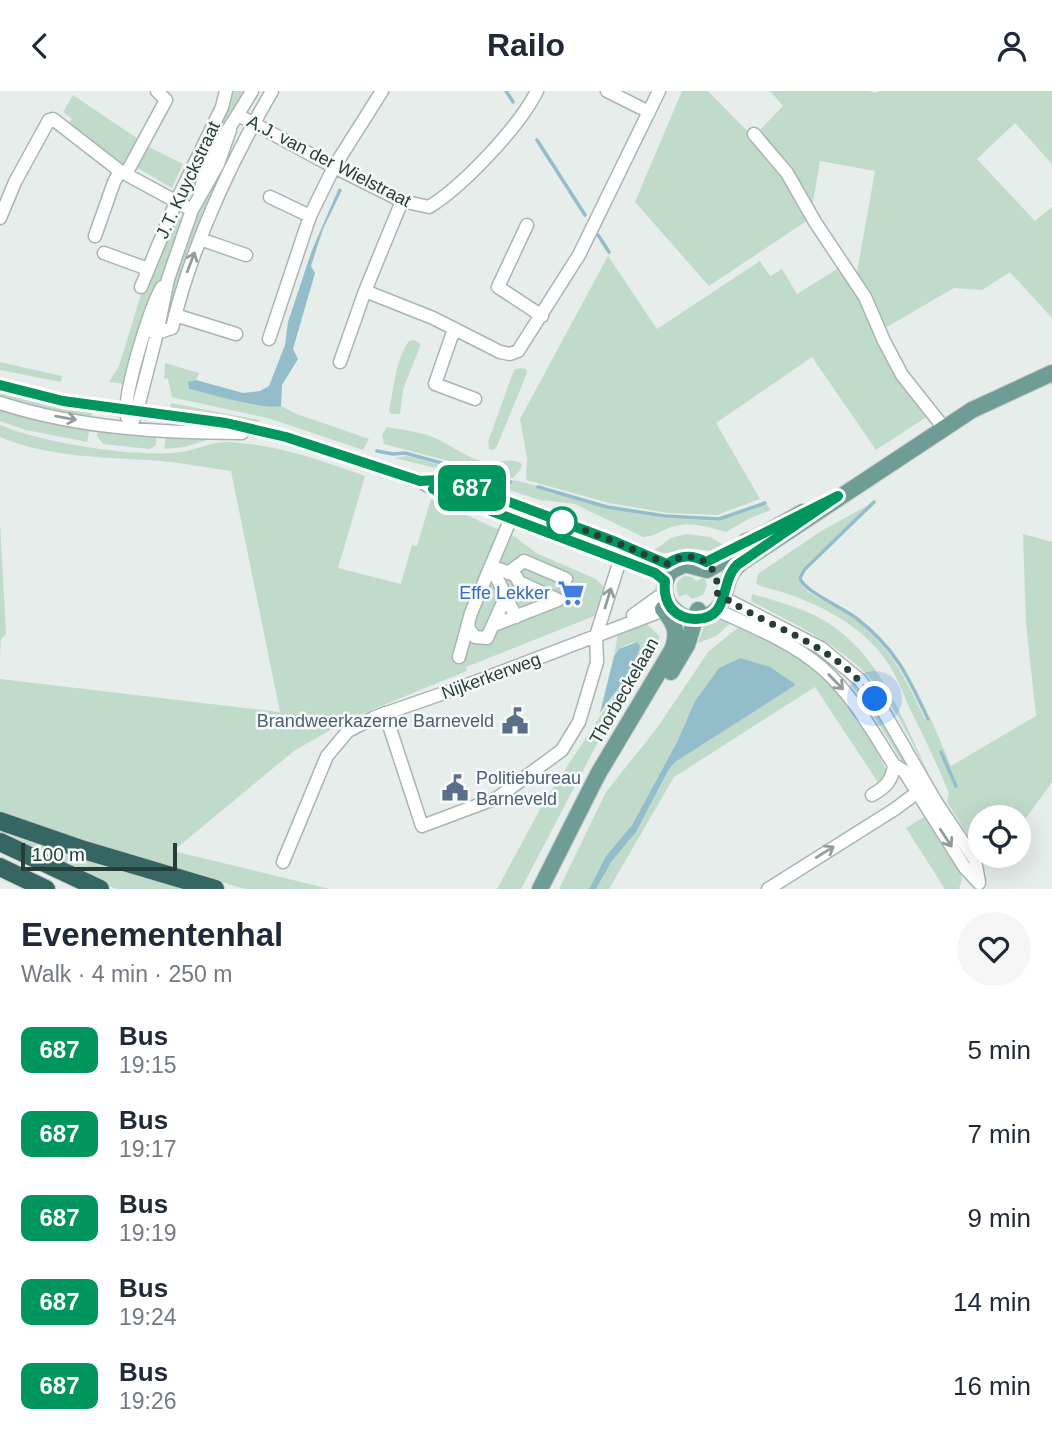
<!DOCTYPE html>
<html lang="en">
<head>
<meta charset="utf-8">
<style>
	body { margin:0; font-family:Helvetica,sans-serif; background:#f6f6f7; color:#1f2937; height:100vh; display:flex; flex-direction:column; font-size:26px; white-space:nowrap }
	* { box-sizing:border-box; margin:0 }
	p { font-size:23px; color:#747a83 }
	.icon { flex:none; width:38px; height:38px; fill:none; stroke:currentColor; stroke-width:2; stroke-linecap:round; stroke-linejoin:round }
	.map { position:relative; height:798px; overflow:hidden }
	.side { display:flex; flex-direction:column; background:#fff; flex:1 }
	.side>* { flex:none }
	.badge { padding:0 14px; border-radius:10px; font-size:24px; line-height:46px }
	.tools { position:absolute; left:968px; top:714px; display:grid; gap:14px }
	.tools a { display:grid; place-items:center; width:63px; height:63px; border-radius:50%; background:#fff; box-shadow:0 7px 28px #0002; font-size:35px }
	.scale { position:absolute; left:21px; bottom:18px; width:156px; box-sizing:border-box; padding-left:7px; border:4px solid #273d39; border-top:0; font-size:19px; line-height:24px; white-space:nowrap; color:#273d39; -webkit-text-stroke:5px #f6faf8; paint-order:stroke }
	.you { position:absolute; width:35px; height:35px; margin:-18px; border:5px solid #fff; border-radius:50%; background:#1a73e8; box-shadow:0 0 0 10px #1a73e833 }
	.map>.badge { position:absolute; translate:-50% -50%; box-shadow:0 0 0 4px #fff }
	.round { display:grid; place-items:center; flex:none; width:74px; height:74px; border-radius:37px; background:#f6f6f7 }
	.overview { display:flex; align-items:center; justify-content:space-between; height:119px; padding:0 21px }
	h1 { font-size:33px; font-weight:800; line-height:52px }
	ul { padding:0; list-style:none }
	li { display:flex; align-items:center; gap:21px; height:84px; padding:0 21px }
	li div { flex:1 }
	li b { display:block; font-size:26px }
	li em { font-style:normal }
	li .badge { min-width:77px; font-weight:700; text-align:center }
	header { display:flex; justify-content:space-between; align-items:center; height:91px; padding:0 21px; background:#fff; font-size:32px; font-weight:800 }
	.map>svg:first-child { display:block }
	.green { fill:#c1dbcb }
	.water { fill:#94bdcb }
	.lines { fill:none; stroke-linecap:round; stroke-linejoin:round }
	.stream { stroke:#94bdcb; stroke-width:3.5 }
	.minor-tunnel { stroke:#c0cac7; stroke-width:12; stroke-dasharray:12 6; stroke-linecap:butt }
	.minor-casing { stroke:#a9b5b1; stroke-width:15 }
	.major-casing { stroke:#c3c9c8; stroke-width:18 }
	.highway-casing { stroke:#c3c9c8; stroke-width:20 }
	.minor { stroke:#fff; stroke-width:12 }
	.major { stroke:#6f9d96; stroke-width:16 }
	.highway { stroke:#366661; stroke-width:18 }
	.oneway { stroke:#939e9c }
	.line-casing { stroke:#fff; stroke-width:16 }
	.line { stroke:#00965e; stroke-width:10 }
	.walk { stroke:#273d39; stroke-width:7; stroke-dasharray:0 12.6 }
	.stop-dot { fill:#fff; stroke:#00965e; stroke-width:3.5 }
	.labels { text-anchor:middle; stroke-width:5; stroke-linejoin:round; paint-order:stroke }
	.street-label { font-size:18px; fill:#273d39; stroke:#f6faf8 }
	.shop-label { font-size:18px; fill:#366cbe; stroke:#f6faf8; text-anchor:end }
	.service-label { font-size:18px; fill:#4e5e75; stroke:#f6faf8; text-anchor:end }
</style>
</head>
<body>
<header><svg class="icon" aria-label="back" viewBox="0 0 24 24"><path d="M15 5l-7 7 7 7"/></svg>Railo<svg class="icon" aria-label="person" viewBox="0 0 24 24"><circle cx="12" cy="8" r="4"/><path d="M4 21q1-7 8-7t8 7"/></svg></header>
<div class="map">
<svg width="1052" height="798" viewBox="0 0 1052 798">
	<rect width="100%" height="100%" fill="#e6edea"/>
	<path class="green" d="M 228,0 L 246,0 L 209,65 L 205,63 Z
		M 682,0 L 708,0 L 762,55 L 811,127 L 709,195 L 635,111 Z
		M 770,0 L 870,0 L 874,2 L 881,0 L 1052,0 L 1052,73 L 1015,32 L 977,68 L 1035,130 L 1052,116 L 1052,227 L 1010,181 L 982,199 L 954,197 L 885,237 L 857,181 L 875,80 L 820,70 L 812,117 L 756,43 L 783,15 Z
		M 73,4 L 141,50 L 125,77 L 68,34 L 72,28 L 63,21 Z
		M 147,55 L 183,73 L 172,97 L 136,76 Z
		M 218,80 L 224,83 L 170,232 L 163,236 C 174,180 192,132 218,80 Z
		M 175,119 L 183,130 L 164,181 L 144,223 L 125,293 L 109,291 L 119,275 L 142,200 Z
		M 608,165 L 657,238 L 760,170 L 770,185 L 782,178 L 797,203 L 842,175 L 928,325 L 876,359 L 812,266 L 716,332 L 760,408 L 717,424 L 668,422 L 609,412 L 526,389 L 527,367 L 520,328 Z
		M 414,249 L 421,253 L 403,298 L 400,323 L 391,323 L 389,319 C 394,298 396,267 409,250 Z
		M 0,271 L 62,285 L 61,291 L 0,279 Z
		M 165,272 L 199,282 L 196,289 L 192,290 L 189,298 C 207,302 268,320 281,315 L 297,323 L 369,348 L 363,359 L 268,327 L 175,307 L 172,306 L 168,288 L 164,287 Z
		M 520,277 L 526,278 L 527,282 L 497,355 L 494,359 L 489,358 L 488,351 L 514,279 Z
		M 0,297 L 93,318 L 91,326 L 0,308 Z
		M 171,312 L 259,329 L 259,332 L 170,318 Z
		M 0,316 L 90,336 L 87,351 L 26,339 L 0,330 Z
		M 0,334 C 44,352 126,365 173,362 C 193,361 209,350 230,351 C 278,354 320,369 365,385 L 338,477 L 401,493 L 412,454 L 417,455 L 431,408 L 515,446 L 536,462 L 596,488 L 606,498 L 597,524 L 466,576 L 467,580 L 349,628 L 294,660 L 173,760 L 330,798 L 245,798 L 0,725 L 0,588 L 280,621 L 231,380 C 208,377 184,372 161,370 C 107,366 50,367 0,346 Z
		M 387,336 C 401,339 417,340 430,345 C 450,352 468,370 490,371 C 501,372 511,366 522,373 L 521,378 L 513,387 L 384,353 L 382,344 Z
		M 98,338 L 157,343 L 156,354 L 150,358 L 103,353 L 97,345 Z
		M 166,344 L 214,347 L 184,356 L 164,358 Z
		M 407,365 L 512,393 L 514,389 L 538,395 L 537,398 L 607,417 L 664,427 L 719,430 L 766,413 L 771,419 L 750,427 L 726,441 C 709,436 693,431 676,435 C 664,437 656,446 643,446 L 575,413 L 540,409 L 449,380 L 394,367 Z
		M 874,411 L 802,478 L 798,487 C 803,504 830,511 845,521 C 889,553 902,580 925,628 L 930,626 L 951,675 L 1036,625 L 1026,532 L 1023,443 L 1052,451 L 1052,691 L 1019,737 L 1018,726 L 980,726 L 980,763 L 947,711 L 949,702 C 938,676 926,650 913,624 C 905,608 899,590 890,575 C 861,530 809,507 760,495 L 756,492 L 758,483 L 821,440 Z
		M 0,432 L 6,543 L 1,548 L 0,568 Z
		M 686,443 L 710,446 L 727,456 C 706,463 706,457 687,458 C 674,459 666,465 653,460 L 671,447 Z
		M 685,485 L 692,486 L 696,490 L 704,487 L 707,494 L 703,504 L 693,508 L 686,503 L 679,506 C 675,498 675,489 685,485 Z
		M 752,503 C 773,509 794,515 814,524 C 878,555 902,627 931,688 C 912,654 896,614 869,586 C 837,552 792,532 751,510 Z
		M 749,525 C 789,547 831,565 862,600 C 880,620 893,646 906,669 L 903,672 C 882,639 863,601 833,575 C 809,555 775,542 748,528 Z
		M 721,526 L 733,530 L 716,545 L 698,552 L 705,533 Z
		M 643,529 L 660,546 L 631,601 L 598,651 L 521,798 L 497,798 L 545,709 L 626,586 L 639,555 L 637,551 C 627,552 619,557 614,565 L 618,542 Z
		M 740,535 C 767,548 797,560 820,581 C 851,607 869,645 887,680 L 887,685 L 879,693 L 815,596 L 674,686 L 609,798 L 596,798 L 611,770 L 636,741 L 669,678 L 675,670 L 794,595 L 740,567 L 719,577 L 695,610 L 677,651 L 632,734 L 606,765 L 589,798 L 559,798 L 606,701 L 657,637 L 708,561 Z
		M 927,724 L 961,780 L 962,788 L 959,798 L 945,798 L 906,737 Z
		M 0,742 L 191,798 L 116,798 L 0,745 Z"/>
	<path class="water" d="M 339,97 L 342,99 L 323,138 L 311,175 L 315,182 L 293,258 L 298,268 L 282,294 L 281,315 C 268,320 206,302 189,298 L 188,291 L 196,289 L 243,302 L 260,300 L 269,295 L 285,254 L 288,231 L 312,159 Z
		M 637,551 L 640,555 C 635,580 614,602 600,622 L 614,565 L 619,558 Z
		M 740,567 L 770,576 L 795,593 L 794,595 L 675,671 L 669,678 L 636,741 L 611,771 L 596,798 L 589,798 L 606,765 L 632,734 L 677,651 L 695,610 L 719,577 Z"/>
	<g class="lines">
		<path class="stream" d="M 506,0 L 513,11
			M 537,49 L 585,124
			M 598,144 L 609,161
			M 377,360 L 393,363 L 405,362 L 511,391
			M 538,396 L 607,416 L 665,425 L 719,428 L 765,412
			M 874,411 L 804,479 L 800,487 C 803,500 844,517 856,527 C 895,557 908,585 928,628
			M 941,661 L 956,695"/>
		<path class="minor-tunnel" d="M 558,509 L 566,488"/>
		<g class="minor-casing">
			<path id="minor" d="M 607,0 L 649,21
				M 238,24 L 334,76 L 402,110 L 429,116 C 463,95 519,36 537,0
				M 754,43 L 787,82 L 815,131 L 865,206 L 884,250 L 902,284 L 944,337
				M 126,83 L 166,9 L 157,0
				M 200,102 C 207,64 233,34 252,0
				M 270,106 L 310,125
				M 0,127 L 15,91 L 49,29 L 53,28 L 120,80 L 192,119
				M 527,134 L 498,196 L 542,225
				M 95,145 L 114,91 L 120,80
				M 200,148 L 246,164
				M 104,162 L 148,178
				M 141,196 L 176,111 L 222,16 L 226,0
				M 365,200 L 433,227 L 500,261 L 510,263 L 518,260 L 579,164 L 659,0
				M 175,224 L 236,243
				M 454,238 L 435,293 L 475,308
				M 146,239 L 157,242 L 172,237 C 192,154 229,74 272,0
				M 269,248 L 310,125 L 334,76 L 382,0
				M 340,271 L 365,200 L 402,110
				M 0,294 L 63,310 L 226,333 L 286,346 L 420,390 L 433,398 L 602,460 C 621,469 640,475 659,484
				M 0,312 C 77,337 162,342 242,342
				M 127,326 C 122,305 150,217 162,196
				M 130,337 L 137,320 L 157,242 L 168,188 L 192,119 L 218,73 L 230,39
				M 420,390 L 437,389 L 473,397 L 616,451 L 667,473
				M 491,475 L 515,484 L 519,491 L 558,509 L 494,534
				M 491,475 L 516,526
				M 508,482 L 524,470 L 566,488
				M 724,507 L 821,557 L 860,589 L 882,618 L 936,711 L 975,769 L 979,791
				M 717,519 C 752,535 792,551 822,577 C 853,604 872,640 894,674 L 904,680 L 965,777 L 979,792
				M 633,524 L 658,506
				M 468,532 L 469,538 L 475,546 L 487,547 L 506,505
				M 459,566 L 471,522 L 514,420
				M 385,622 L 422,735 L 497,707 L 562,659 L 579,631 L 597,571 L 596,545 L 620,469 L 616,451
				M 872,704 C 886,696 892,690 894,674
				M 283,771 L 327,665 L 348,640 L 375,626 L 470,593 L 664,519
				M 768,798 L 895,718 L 915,703 L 919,693"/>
		</g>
		<g class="major-casing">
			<path id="major" d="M 756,447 L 749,455 L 707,479 L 685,473 L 671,480 C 651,505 682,539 709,524 C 733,512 718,489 742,471 L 972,319 L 1052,282
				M 746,450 L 756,447 L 803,421
				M 671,581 L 687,554 L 698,519
				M 540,798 L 598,683 L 672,559 C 679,541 675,533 663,518"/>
		</g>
		<g class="highway-casing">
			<path id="highway" d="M 0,730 L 84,759 L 215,798
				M 0,751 L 100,798
				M 0,776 L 46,798"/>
		</g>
		<use href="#minor" class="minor"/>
		<use href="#major" class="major"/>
		<use href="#highway" class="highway"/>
	</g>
	<defs><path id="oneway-shaft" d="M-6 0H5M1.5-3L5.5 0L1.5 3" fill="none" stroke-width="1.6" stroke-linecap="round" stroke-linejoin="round" transform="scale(1.75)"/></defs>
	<g class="oneway">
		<use href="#oneway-shaft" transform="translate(191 171) rotate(-69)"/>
		<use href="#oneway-shaft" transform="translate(66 327) rotate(10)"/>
		<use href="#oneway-shaft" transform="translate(608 507) rotate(-73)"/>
		<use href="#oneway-shaft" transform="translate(836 591) rotate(46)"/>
		<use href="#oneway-shaft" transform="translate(946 747) rotate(57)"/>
		<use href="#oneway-shaft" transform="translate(825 761) rotate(-32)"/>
	</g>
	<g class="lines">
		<g class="line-casing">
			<path id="line" d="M 0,294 L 63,310 L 226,332 L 286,346 L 420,390 L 437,389 L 472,397 L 616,451 L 667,473 C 680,464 692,463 706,471 L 838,405 L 737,474 C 719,492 731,527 696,528 C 686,528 677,524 671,517 C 665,509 664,499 665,490 L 655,482 L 433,398"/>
		</g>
		<use href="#line" class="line"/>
		<path class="walk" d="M 562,431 L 616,451 L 667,473 C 691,456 721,471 717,502 C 776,542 828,547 875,608"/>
	</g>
	<defs>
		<g id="supermarket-bare" transform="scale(2.1)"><path d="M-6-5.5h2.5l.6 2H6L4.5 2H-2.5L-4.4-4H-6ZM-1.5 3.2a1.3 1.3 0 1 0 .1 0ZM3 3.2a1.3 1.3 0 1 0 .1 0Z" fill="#3f7fe0" stroke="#f6faf8" stroke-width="2.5" paint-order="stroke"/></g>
		<g id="civic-bare" transform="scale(2.1)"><path d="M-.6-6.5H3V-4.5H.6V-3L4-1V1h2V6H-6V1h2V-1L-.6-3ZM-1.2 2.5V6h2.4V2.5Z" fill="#5c6f8a" stroke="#f6faf8" stroke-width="2.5" paint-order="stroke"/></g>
	</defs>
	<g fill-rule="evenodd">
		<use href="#supermarket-bare" x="571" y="502"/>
		<use href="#civic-bare" x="515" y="630"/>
		<use href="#civic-bare" x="455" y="697"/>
	</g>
	<circle class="stop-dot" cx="562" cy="431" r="14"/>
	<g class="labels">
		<g class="street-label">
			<text transform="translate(329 70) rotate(27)" y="6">A.J. van der Wielstraat</text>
			<text transform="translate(188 89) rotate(-65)" y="6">J.T. Kuyckstraat</text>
			<text transform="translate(491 585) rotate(-20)" y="6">Nijkerkerweg</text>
			<text transform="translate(624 600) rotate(-60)" y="6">Thorbeckelaan</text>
		</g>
		<g class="shop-label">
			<text x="550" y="508">Effe Lekker</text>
		</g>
		<g class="service-label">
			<text x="494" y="636">Brandweerkazerne Barneveld</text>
			<text x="476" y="693" text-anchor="start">Politiebureau<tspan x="476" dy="21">Barneveld</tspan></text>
		</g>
	</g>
</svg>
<div class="tools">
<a><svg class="icon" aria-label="locate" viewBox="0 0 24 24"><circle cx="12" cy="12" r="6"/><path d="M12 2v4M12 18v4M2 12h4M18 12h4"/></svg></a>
</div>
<div class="scale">100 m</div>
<div class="you" style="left:875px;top:608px"></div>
<b class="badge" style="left:472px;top:397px;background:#00965e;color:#fff">687</b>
</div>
<section class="side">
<div class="overview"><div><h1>Evenementenhal</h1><p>Walk · 4 min · 250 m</p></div><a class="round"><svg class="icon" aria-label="heart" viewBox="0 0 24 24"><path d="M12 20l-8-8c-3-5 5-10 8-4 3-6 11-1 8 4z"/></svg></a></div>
<ul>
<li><span class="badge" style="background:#00965e;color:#fff">687</span><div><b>Bus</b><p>19:15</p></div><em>5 min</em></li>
<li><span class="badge" style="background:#00965e;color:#fff">687</span><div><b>Bus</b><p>19:17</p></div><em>7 min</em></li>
<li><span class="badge" style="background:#00965e;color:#fff">687</span><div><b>Bus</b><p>19:19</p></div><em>9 min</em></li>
<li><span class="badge" style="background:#00965e;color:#fff">687</span><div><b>Bus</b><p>19:24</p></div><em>14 min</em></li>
<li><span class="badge" style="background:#00965e;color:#fff">687</span><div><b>Bus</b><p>19:26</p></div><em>16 min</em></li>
</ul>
</section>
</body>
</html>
